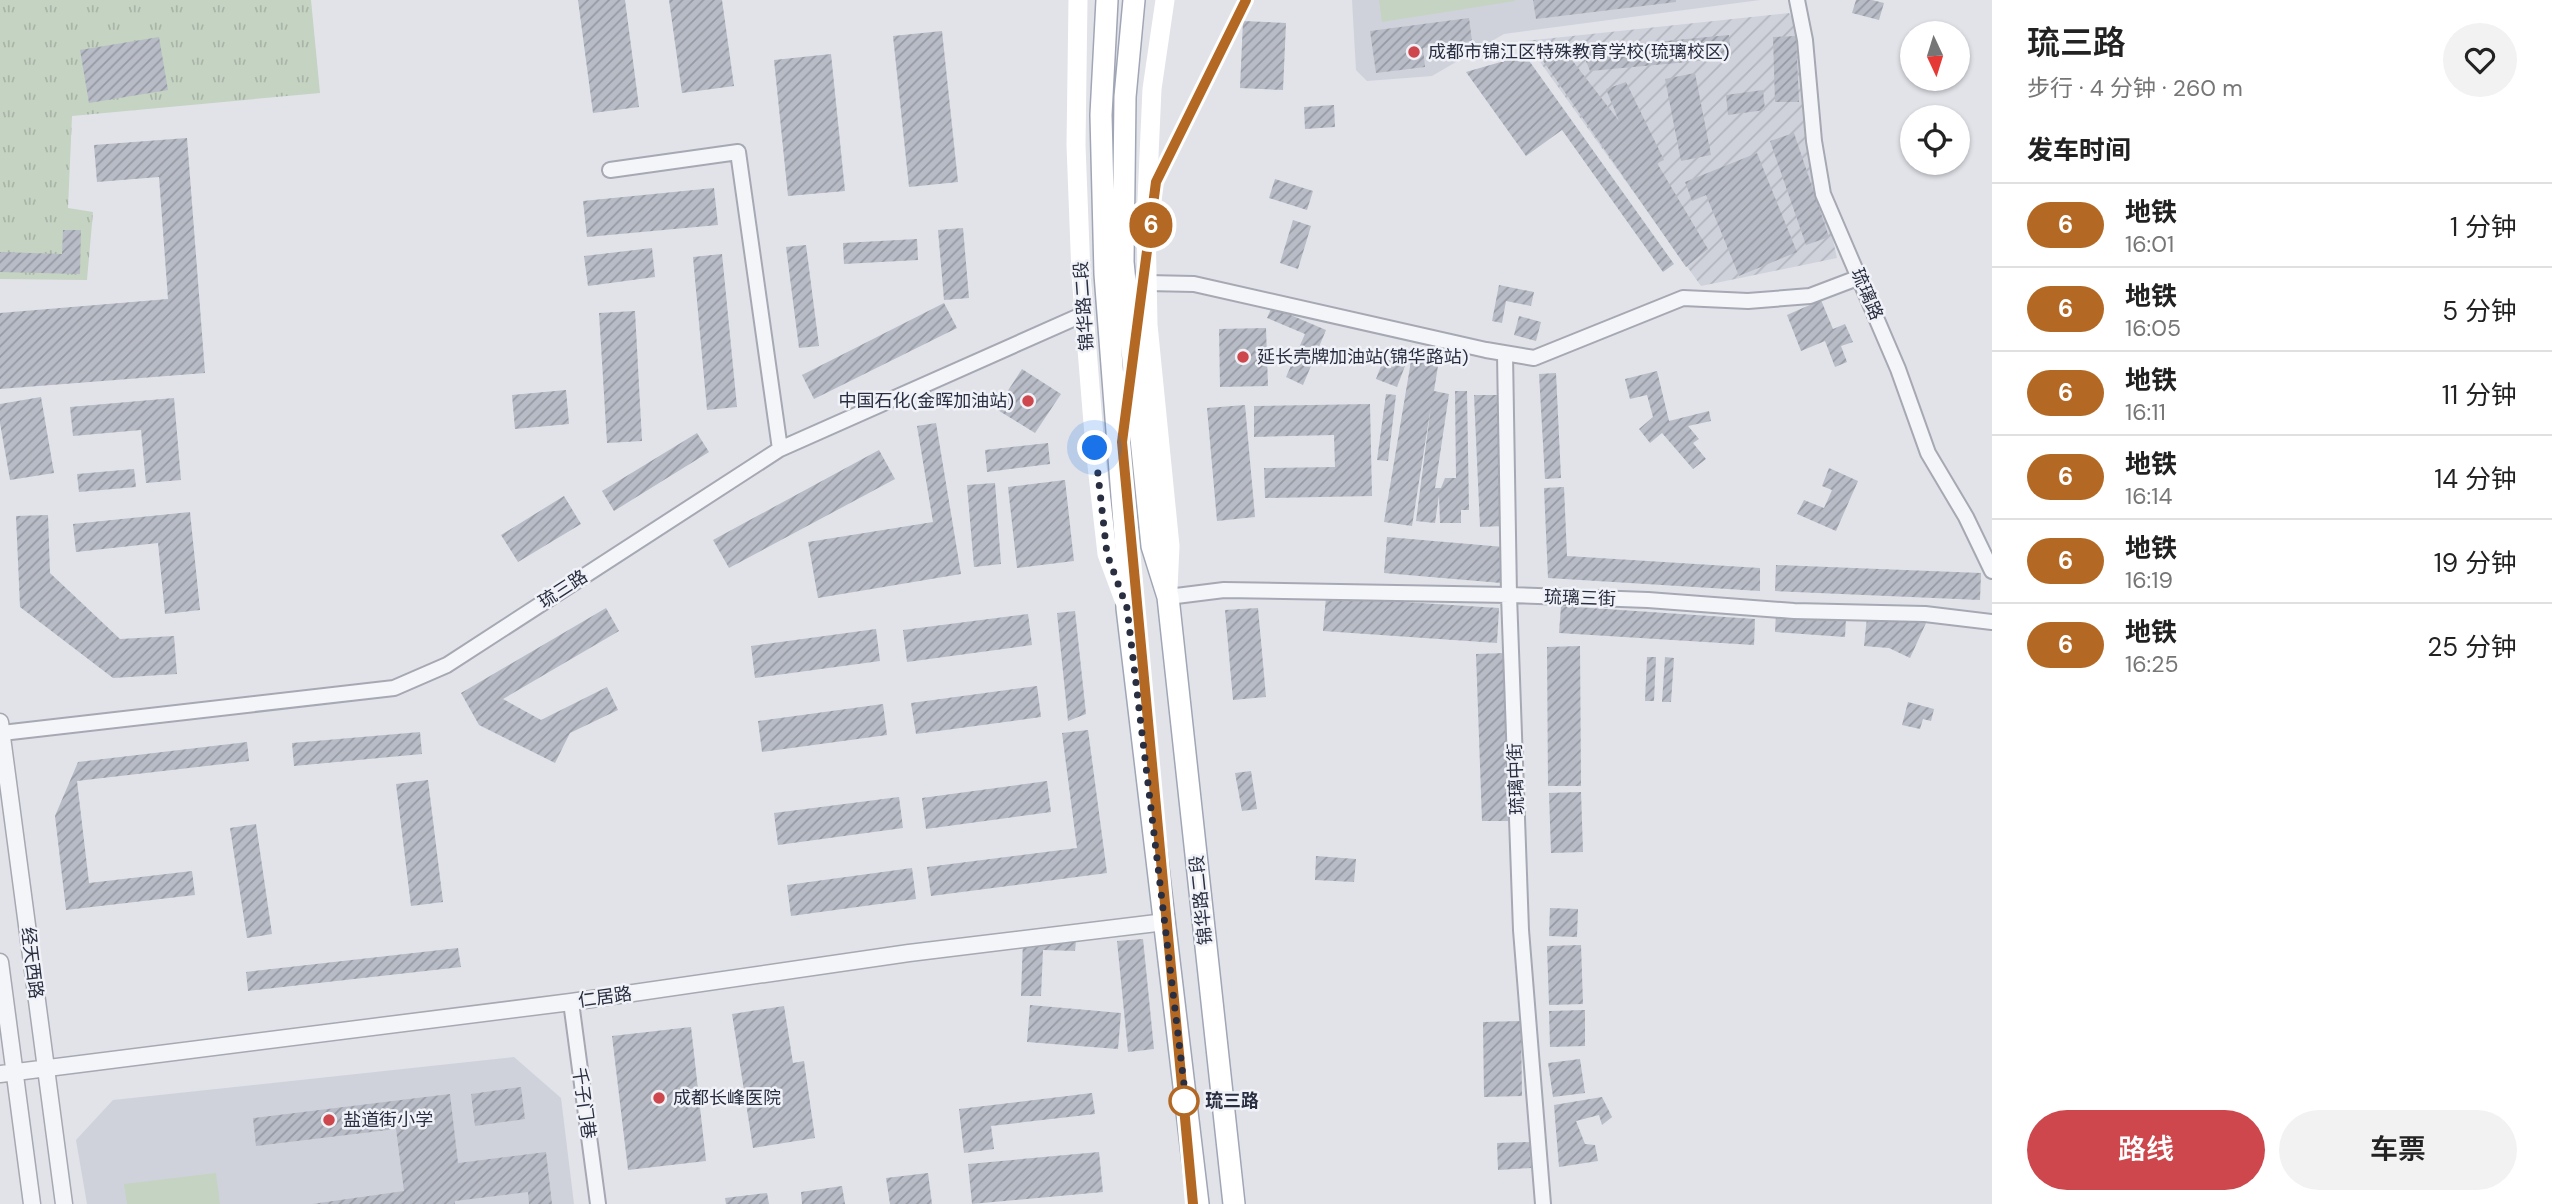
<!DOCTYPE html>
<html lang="zh">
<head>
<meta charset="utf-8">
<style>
	body { margin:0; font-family:"DM Sans","Noto Sans SC",sans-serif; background:#f2f2f2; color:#222; height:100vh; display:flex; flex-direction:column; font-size:26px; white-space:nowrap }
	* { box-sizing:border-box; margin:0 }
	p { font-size:23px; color:#767676 }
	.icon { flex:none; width:38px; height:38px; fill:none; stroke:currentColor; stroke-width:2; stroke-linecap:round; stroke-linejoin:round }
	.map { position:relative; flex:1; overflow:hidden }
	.details { display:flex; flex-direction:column; background:#fff; width:560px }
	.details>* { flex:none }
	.badge { padding:0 14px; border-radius:23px; font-size:24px; line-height:46px }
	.needle { width:46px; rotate:176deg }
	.buttons { position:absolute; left:1900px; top:21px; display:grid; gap:14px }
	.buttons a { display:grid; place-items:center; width:70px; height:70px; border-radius:50%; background:#fff; box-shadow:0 2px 5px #0004; font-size:35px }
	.you { position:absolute; width:35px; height:35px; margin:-18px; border:5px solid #fff; border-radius:50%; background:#1a73e8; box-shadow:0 0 0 10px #1a73e833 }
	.map>.badge { position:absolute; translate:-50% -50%; box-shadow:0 0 0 4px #fff }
	h2 { padding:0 35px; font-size:26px; line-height:63px }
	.round { display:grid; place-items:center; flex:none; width:74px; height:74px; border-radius:37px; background:#f2f2f2 }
	.overview { display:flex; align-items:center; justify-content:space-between; height:119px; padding:0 35px }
	h1 { font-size:33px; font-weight:600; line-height:52px }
	.cta { display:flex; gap:14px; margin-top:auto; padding:14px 35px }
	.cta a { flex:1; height:80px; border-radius:42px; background:#cd474d; color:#fff; font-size:28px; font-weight:600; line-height:80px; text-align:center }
	.cta a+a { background:#f2f2f2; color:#222 }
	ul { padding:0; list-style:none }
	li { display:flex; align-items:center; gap:21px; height:84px; padding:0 35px; border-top:2px solid #e0e0e0 }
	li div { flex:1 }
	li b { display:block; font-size:26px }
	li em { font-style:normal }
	li .badge { min-width:77px; font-weight:700; text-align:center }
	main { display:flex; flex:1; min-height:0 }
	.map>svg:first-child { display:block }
	.built { fill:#cfd2db }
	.industrial { fill:url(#industrial-furrows) }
	.grass { fill:#c5d3c2 }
	.park { fill:url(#park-tufts) }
	.building { fill:url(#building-hatch) }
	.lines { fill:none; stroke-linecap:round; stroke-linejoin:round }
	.minor-casing { stroke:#a6a9b3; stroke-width:18 }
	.tertiary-casing { stroke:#a6a9b3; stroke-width:19 }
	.primary-casing { stroke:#a0a6b5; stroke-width:24 }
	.minor { stroke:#f4f5f8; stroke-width:14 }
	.tertiary { stroke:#f4f5f8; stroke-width:16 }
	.secondary { stroke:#fff; stroke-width:19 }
	.primary { stroke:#fff; stroke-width:21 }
	.line-casing { stroke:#fff; stroke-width:16 }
	.line { stroke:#b36924; stroke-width:10 }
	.walk { stroke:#292f41; stroke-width:7; stroke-dasharray:0 12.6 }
	.poi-dot { fill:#cd474d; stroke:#f0f2f7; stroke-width:2.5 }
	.stop-dot { fill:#fff; stroke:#b36924; stroke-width:3.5 }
	.labels { text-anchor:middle; stroke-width:5; stroke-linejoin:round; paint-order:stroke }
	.poi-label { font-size:18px; fill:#292f41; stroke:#f0f2f7; text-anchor:start }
	.street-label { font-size:18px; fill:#292f41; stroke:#f0f2f7 }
	.stop-label { font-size:18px; font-weight:bold; fill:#292f41; stroke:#f0f2f7; text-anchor:start }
</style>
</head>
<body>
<main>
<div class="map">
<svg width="1992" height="1204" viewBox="0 0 1992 1204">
	<defs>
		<pattern id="industrial-furrows" width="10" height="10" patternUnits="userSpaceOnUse" patternTransform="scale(1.75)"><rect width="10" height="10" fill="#cfd2db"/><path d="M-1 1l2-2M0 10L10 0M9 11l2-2" fill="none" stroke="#b2b5bd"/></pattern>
		<pattern id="park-tufts" width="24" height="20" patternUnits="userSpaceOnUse" patternTransform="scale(1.75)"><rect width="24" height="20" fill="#c5d3c2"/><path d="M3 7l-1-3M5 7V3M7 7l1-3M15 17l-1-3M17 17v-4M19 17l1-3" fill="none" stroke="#a9b5a8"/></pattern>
		<pattern id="building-hatch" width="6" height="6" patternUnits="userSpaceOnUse" patternTransform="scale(1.75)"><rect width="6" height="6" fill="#b8bcc6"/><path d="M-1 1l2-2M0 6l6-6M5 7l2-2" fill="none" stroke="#9699a2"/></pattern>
	</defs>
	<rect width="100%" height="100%" fill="#e1e3e9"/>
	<path class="built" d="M 1352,0 L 1760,0 L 1504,34 L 1432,76 L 1367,81 L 1356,70 Z
		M 514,1057 L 561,1098 L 574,1204 L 87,1204 L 76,1140 L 113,1100 Z"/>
	<path class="industrial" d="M 1789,13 L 1797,25 L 1806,121 L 1837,258 L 1701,286 L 1525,41 Z"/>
	<path class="grass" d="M 1379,0 L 1515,0 L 1515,1 L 1382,22 Z
		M 216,1173 L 220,1204 L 127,1204 L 124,1184 Z"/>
	<path class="park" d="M 0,0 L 311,0 L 320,93 L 72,116 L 68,208 L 93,212 L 87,280 L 0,279 Z"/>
	<path class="building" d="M 578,0 L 625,0 L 639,107 L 593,113 Z
		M 669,0 L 722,0 L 734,86 L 682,93 Z
		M 1533,0 L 1676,0 L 1676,2 L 1536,19 Z
		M 1856,0 L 1872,0 L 1884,3 L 1879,20 L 1852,13 Z
		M 1469,18 L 1472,41 L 1423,48 L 1425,67 L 1376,73 L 1370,31 Z
		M 1243,21 L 1286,23 L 1283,90 L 1240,88 Z
		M 942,31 L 958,182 L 909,187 L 893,36 Z
		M 1729,35 L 1731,58 L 1590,71 L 1581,49 Z
		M 1796,36 L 1799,102 L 1775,102 L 1773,37 Z
		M 159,37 L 168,90 L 89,103 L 80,50 Z
		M 1565,51 L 1619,121 L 1606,89 L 1626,82 L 1664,160 L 1657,163 L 1708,249 L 1686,267 L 1539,55 Z
		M 831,54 L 845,191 L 788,196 L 774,60 Z
		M 1525,55 L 1674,264 L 1663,272 L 1562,130 L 1526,156 L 1466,72 Z
		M 1695,73 L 1711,155 L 1681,161 L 1665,79 Z
		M 1763,90 L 1765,110 L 1728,115 L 1726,95 Z
		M 1334,105 L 1335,127 L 1305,129 L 1304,107 Z
		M 1794,133 L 1829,237 L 1806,245 L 1770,141 Z
		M 187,138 L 205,373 L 0,389 L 0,313 L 168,299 L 159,177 L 97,182 L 94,145 Z
		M 1757,153 L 1797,252 L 1739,276 L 1706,195 L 1692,201 L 1685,182 Z
		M 1275,179 L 1313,191 L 1307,210 L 1269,198 Z
		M 714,188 L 718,225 L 587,237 L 583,201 Z
		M 1293,220 L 1311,226 L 1298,269 L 1280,263 Z
		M 963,228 L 969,298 L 944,300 L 938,230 Z
		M 63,230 L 81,230 L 80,274 L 0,272 L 0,252 L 62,254 Z
		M 917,239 L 918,260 L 844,264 L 843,243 Z
		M 806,245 L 819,346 L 799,348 L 786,247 Z
		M 652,248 L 655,277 L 588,286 L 584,256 Z
		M 722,254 L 737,407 L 707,410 L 693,257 Z
		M 1499,285 L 1534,292 L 1531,306 L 1506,301 L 1502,323 L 1492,321 Z
		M 1821,300 L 1833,329 L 1845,324 L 1853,342 L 1841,346 L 1847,362 L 1835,367 L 1825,341 L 1801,351 L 1787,315 Z
		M 944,303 L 957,328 L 814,399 L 802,375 Z
		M 1272,307 L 1326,330 L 1303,385 L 1286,377 L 1305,334 L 1267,318 Z
		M 635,311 L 642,441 L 607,443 L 599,313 Z
		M 1519,316 L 1541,322 L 1536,341 L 1514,335 Z
		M 1266,328 L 1268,386 L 1220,387 L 1219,329 Z
		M 1413,349 L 1440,353 L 1434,391 L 1449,394 L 1435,488 L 1441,488 L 1445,478 L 1456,478 L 1455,391 L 1467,391 L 1469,510 L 1461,510 L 1461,523 L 1440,523 L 1439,495 L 1435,523 L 1416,521 L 1431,406 L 1412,526 L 1384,522 Z
		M 1384,358 L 1405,366 L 1397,387 L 1376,379 Z
		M 1022,369 L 1061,394 L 1035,433 L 996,409 Z
		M 1657,371 L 1669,421 L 1709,411 L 1711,421 L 1688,426 L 1699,439 L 1693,443 L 1706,459 L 1693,469 L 1662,433 L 1650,443 L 1639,429 L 1653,417 L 1647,395 L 1630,399 L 1625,379 Z
		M 1556,373 L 1561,478 L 1545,479 L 1539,374 Z
		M 566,390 L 569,424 L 515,429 L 512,395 Z
		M 1386,394 L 1396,395 L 1388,461 L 1377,460 Z
		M 1474,395 L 1499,395 L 1504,526 L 1480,527 Z
		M 41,397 L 54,473 L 10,480 L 0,423 L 0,404 Z
		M 174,398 L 181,480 L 146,483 L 141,430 L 73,436 L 70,407 Z
		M 1370,404 L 1372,496 L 1265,498 L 1264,468 L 1335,467 L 1334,435 L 1254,437 L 1254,406 Z
		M 1245,405 L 1255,517 L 1217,521 L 1207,408 Z
		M 936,423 L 961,574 L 818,598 L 808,542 L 933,522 L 917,426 Z
		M 697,433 L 709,452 L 614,511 L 602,491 Z
		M 1048,443 L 1050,464 L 987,472 L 985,450 Z
		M 879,450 L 895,479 L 729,568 L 713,540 Z
		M 1829,468 L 1858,481 L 1836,531 L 1797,514 L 1804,500 L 1824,508 L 1832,490 L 1822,486 Z
		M 134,469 L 136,487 L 79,492 L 77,474 Z
		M 1065,480 L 1074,561 L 1017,568 L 1008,487 Z
		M 995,483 L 1001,564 L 974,567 L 967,485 Z
		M 1564,487 L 1567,556 L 1760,568 L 1760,591 L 1548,578 L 1544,488 Z
		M 564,496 L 581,524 L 518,562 L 501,535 Z
		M 190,512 L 200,610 L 165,614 L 158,543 L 76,552 L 73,524 Z
		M 48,515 L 50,573 L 120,639 L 174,636 L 177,674 L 113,678 L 20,607 L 16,516 Z
		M 1387,537 L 1504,547 L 1501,583 L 1384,573 Z
		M 1776,565 L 1981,573 L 1980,600 L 1775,591 Z
		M 1326,597 L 1499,608 L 1497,643 L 1323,631 Z
		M 1561,606 L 1755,619 L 1754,645 L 1559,633 Z
		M 606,608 L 619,631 L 503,699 L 541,720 L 607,687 L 618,710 L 570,733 L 555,763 L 479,725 L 461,693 Z
		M 1258,608 L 1266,697 L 1233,700 L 1225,610 Z
		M 1075,611 L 1086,714 L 1068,721 L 1057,613 Z
		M 1028,614 L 1032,645 L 907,662 L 903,630 Z
		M 1776,614 L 1846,618 L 1845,637 L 1775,632 Z
		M 1867,617 L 1926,623 L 1910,658 L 1889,648 L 1864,646 Z
		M 876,629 L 880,661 L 755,678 L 751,646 Z
		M 1580,646 L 1581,786 L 1548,786 L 1547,647 Z
		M 1506,653 L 1511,821 L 1482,821 L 1476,654 Z
		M 1647,657 L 1656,657 L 1654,701 L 1645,701 Z
		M 1665,657 L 1674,658 L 1671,702 L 1662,702 Z
		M 1037,686 L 1041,717 L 916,734 L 911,703 Z
		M 1908,702 L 1934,709 L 1931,721 L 1923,719 L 1920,729 L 1902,725 Z
		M 883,704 L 887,735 L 762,752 L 758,721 Z
		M 1088,730 L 1107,873 L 931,896 L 927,867 L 1077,848 L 1062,733 Z
		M 420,732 L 422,754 L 294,766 L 292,743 Z
		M 247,742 L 249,761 L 77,781 L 89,883 L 192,871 L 195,895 L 66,910 L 55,816 L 78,762 Z
		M 1251,771 L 1257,809 L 1242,811 L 1235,773 Z
		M 428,780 L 443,902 L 411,906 L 396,784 Z
		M 1047,781 L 1051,812 L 926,829 L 922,798 Z
		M 1581,792 L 1583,852 L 1551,853 L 1549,793 Z
		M 899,797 L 903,828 L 778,845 L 774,813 Z
		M 256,824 L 272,934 L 247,938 L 230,828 Z
		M 1316,856 L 1356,859 L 1354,882 L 1315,880 Z
		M 912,868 L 916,899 L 791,916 L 787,885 Z
		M 1550,908 L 1578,909 L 1577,937 L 1549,936 Z
		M 1023,939 L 1076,941 L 1075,951 L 1043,950 L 1041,996 L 1021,996 Z
		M 1143,939 L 1154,1049 L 1128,1052 L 1117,941 Z
		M 1581,945 L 1583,1004 L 1549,1005 L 1547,946 Z
		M 458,948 L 461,967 L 248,991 L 246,972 Z
		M 1030,1005 L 1121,1013 L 1118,1049 L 1027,1042 Z
		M 784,1006 L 793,1063 L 804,1061 L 815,1138 L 753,1148 L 732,1014 Z
		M 1585,1010 L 1585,1046 L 1550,1047 L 1549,1011 Z
		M 1521,1021 L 1522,1096 L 1484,1097 L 1483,1022 Z
		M 691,1027 L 706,1161 L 628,1170 L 612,1036 Z
		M 1580,1059 L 1585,1093 L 1553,1097 L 1548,1063 Z
		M 521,1087 L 525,1119 L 475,1126 L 471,1094 Z
		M 1092,1093 L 1095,1114 L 991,1126 L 994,1149 L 964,1153 L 959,1109 Z
		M 450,1094 L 458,1163 L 546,1152 L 552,1204 L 529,1204 L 528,1192 L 455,1201 L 455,1204 L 312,1204 L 404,1191 L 396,1129 L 256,1146 L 253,1118 Z
		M 1602,1097 L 1612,1117 L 1602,1125 L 1599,1115 L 1576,1121 L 1585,1144 L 1595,1145 L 1598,1161 L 1559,1167 L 1554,1105 Z
		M 1530,1142 L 1531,1168 L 1498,1170 L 1497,1143 Z
		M 1099,1152 L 1103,1192 L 972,1204 L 968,1164 Z
		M 928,1173 L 932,1204 L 890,1204 L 886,1178 Z
		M 842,1186 L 845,1204 L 802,1204 L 801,1192 Z
		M 767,1193 L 769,1204 L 726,1204 L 725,1198 Z"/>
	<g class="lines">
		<g class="minor-casing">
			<path id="minor" d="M 1797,0 L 1805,40 L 1814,141 L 1823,194 L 1898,369 L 1928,453 L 1966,517 L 1992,571
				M 610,170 L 738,152 L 780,449
				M 1147,283 L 1194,284 L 1486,350 L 1534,358 L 1683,298 L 1748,301 L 1810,296 L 1860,277
				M 1505,354 L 1509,595 L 1521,930 L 1543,1204
				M 1168,597 L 1224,590 L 1509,595 L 1648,600 L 1794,611 L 1925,614 L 1992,622
				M 2,733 L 394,688 L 447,665 L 780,449 L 1084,314
				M 571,1002 L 598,1204"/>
		</g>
		<g class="tertiary-casing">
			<path id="tertiary" d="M 0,722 L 64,1204
				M 0,962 L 32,1204
				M 0,1074 L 571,1002 L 909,953 L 1165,922"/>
		</g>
		<g class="primary-casing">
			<path id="primary" d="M 1107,0 L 1101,115 L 1105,274 L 1126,549 L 1127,608 L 1198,1204
				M 1134,0 L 1125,97 L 1123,262 L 1152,546 L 1168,597 L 1234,1204"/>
		</g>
		<use href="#minor" class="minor"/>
		<use href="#tertiary" class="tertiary"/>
		<path class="secondary" d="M 1078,0 L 1076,145 L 1081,275 L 1095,448 L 1107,554 L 1124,600
			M 1165,0 L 1152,89 L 1146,222 L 1148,325 L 1170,546 L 1168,589"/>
		<use href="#primary" class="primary"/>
	</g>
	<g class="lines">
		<g class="line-casing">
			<path id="line" d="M 1193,1204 L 1122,442 L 1156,182 L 1246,0"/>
		</g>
		<use href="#line" class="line"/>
		<path class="walk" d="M 1095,448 L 1107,554 L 1127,608 L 1186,1101 L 1184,1101"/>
	</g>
	<g class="poi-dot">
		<circle cx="1414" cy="52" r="7"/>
		<circle cx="1243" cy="357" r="7"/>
		<circle cx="1028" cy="401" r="7"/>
		<circle cx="659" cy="1098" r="7"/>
		<circle cx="329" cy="1120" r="7"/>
	</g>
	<circle class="stop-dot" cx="1184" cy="1101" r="14"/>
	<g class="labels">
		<g class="poi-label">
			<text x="1428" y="58">成都市锦江区特殊教育学校(琉璃校区)</text>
			<text x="1257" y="363">延长壳牌加油站(锦华路站)</text>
			<text x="1014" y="407" text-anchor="end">中国石化(金晖加油站)</text>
			<text x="673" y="1104">成都长峰医院</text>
			<text x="343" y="1126">盐道街小学</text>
		</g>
		<g class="street-label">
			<text transform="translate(1867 294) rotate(67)" y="6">琉璃路</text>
			<text transform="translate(1084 306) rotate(-94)" y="6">锦华路二段</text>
			<text transform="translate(563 589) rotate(-33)" y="6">琉三路</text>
			<text transform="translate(1580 598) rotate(2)" y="6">琉璃三街</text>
			<text transform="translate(1516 779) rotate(-92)" y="6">琉璃中街</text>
			<text transform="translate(1201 900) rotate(-96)" y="6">锦华路二段</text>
			<text transform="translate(32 963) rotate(83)" y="6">经天西路</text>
			<text transform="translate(605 997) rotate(-8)" y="6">仁居路</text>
			<text transform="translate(584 1103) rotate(82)" y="6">千子门巷</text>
		</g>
		<g class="stop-label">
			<text x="1205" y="1107">琉三路</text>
		</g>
	</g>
</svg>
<div class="buttons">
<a><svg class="needle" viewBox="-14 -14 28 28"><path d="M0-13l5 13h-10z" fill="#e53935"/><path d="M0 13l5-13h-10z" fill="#767676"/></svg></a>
<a><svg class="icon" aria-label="locate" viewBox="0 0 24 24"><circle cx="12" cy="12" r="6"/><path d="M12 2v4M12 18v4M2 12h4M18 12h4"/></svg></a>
</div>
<div class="you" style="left:1095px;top:448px"></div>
<b class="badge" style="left:1151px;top:225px;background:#b36924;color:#fff">6</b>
</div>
<section class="details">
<div class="overview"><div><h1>琉三路</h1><p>步行 · 4 分钟 · 260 m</p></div><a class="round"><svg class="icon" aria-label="heart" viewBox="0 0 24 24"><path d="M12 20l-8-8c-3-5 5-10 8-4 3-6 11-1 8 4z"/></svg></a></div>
<h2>发车时间</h2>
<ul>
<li><span class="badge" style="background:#b36924;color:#fff">6</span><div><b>地铁</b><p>16:01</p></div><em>1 分钟</em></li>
<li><span class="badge" style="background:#b36924;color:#fff">6</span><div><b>地铁</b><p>16:05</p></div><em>5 分钟</em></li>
<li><span class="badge" style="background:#b36924;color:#fff">6</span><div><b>地铁</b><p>16:11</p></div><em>11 分钟</em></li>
<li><span class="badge" style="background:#b36924;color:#fff">6</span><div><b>地铁</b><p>16:14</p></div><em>14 分钟</em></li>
<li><span class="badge" style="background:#b36924;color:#fff">6</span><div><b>地铁</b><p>16:19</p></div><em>19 分钟</em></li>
<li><span class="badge" style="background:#b36924;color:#fff">6</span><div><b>地铁</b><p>16:25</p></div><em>25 分钟</em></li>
</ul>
<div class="cta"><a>路线</a><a>车票</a></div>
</section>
</main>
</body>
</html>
